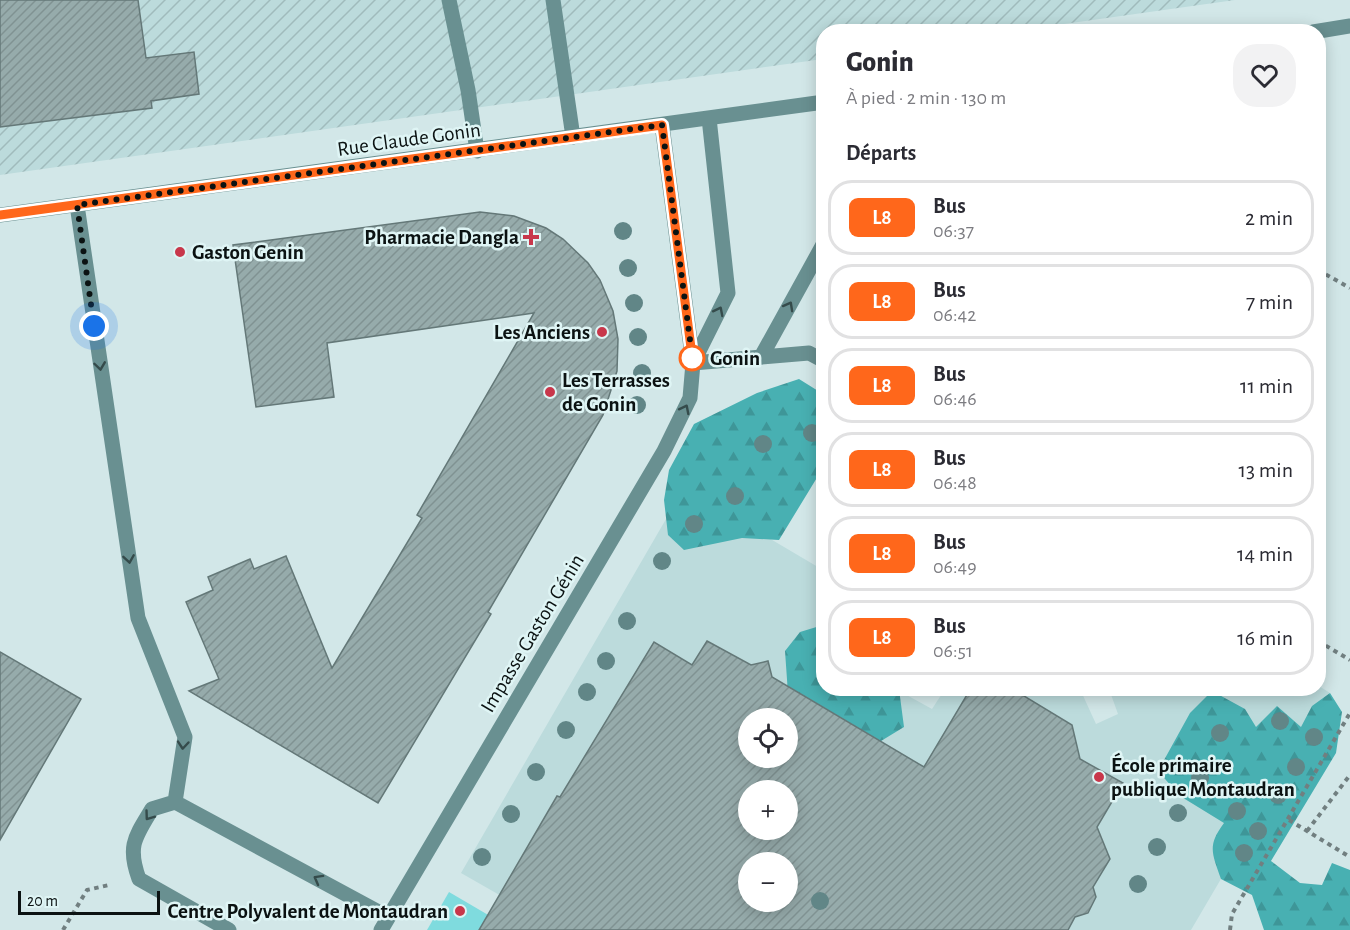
<!DOCTYPE html>
<html lang="fr">
<head>
<meta charset="utf-8">
<style>
	body { margin:0; font-family:"Alegreya Sans",sans-serif; background:#f2f2f3; color:#2b2b33; height:100vh; display:flex; flex-direction:column; font-size:22px; white-space:nowrap }
	* { box-sizing:border-box; margin:0 }
	p { font-size:20px; color:#7c7c81 }
	.icon { flex:none; width:33px; height:33px; fill:none; stroke:currentColor; stroke-width:2; stroke-linecap:round; stroke-linejoin:round }
	.map { position:relative; flex:1; overflow:hidden }
	.panel { position:absolute; left:816px; top:24px; width:510px; height:672px; display:flex; flex-direction:column; background:#fff; border-radius:24px; box-shadow:0 3px 15px #0003 }
	.panel>* { flex:none }
	.badge { padding:0 12px; border-radius:9px; font-size:21px; line-height:39px }
	.controls { position:absolute; left:738px; top:708px; display:grid; gap:12px }
	.controls a { display:grid; place-items:center; width:60px; height:60px; border-radius:50%; background:#fff; box-shadow:0 3px 15px #0003; font-size:30px }
	.scale { position:absolute; left:18px; bottom:15px; width:142px; box-sizing:border-box; padding-left:6px; border:3px solid #0b1212; border-top:0; font-size:16px; line-height:21px; white-space:nowrap; color:#0b1212; -webkit-text-stroke:4px #dff5f5; paint-order:stroke }
	.you { position:absolute; width:30px; height:30px; margin:-15px; border:4px solid #fff; border-radius:50%; background:#1a73e8; box-shadow:0 0 0 9px #1a73e833 }
	.map>.badge { position:absolute; translate:-50% -50%; box-shadow:0 0 0 3px #fff }
	h2 { padding:0 30px; font-size:22px; line-height:54px }
	.round { display:grid; place-items:center; flex:none; width:63px; height:63px; border-radius:24px; background:#f2f2f3 }
	.head { display:flex; align-items:center; justify-content:space-between; height:102px; padding:0 30px }
	h1 { font-size:28px; font-weight:800; line-height:45px }
	ul { padding:0; list-style:none }
	li { display:flex; align-items:center; gap:18px; height:75px; margin:0 12px 9px; padding:0 18px; border:3px solid #e1e1e2; border-radius:24px }
	li div { flex:1 }
	li b { display:block; font-size:22px }
	li em { font-style:normal }
	li .badge { min-width:66px; font-weight:700; text-align:center }
	.map>svg:first-child { display:block }
	.built { fill:#bcdbdc; fill-rule:evenodd }
	.industrial { fill:url(#industrial-furrows) }
	.forest { fill:url(#forest-firs) }
	.pitch { fill:#7fdbde }
	.building { fill:url(#building-hatch); stroke:#647878; stroke-width:1.5; fill-rule:evenodd }
	.lines { fill:none; stroke-linecap:round; stroke-linejoin:round }
	.path { stroke:#717f80; stroke-width:4; stroke-dasharray:4.5 4.5; stroke-linecap:butt }
	.minor { stroke:#699091; stroke-width:15 }
	.tree { fill:#618687 }
	.oneway { stroke:#354b4b }
	.line-casing { stroke:#fff; stroke-width:14 }
	.line { stroke:#ff671b; stroke-width:9 }
	.walk { stroke:#0b1212; stroke-width:6; stroke-dasharray:0 10.8 }
	.poi-dot { fill:#c8374b; stroke:#dff5f5; stroke-width:2 }
	.stop-dot { fill:#fff; stroke:#ff671b; stroke-width:3 }
	.labels { text-anchor:middle; stroke-width:5; stroke-linejoin:round; paint-order:stroke }
	.street-label { font-size:21px; fill:#0b1212; stroke:#dff5f5 }
	.poi-label { font-size:21px; font-weight:bold; fill:#0b1212; stroke:#dff5f5; text-anchor:end }
	.stop-label { font-size:21px; font-weight:bold; fill:#0b1212; stroke:#dff5f5; text-anchor:start }
</style>
</head>
<body>
<div class="map">
<svg width="1350" height="930" viewBox="0 0 1350 930">
	<defs>
		<pattern id="industrial-furrows" width="10" height="10" patternUnits="userSpaceOnUse" patternTransform="scale(1.5)"><rect width="10" height="10" fill="#bcdbdc"/><path d="M-1 1l2-2M0 10L10 0M9 11l2-2" fill="none" stroke="#a0bbbc"/></pattern>
		<pattern id="forest-firs" width="22" height="20" patternUnits="userSpaceOnUse" patternTransform="scale(1.5)"><rect width="22" height="20" fill="#48b0b2"/><path d="M5 1l3.5 6h-7zM16 11l3.5 6h-7z" fill="#3e9698"/></pattern>
		<pattern id="building-hatch" width="6" height="6" patternUnits="userSpaceOnUse" patternTransform="scale(1.5)"><rect width="6" height="6" fill="#96abab"/><path d="M-1 1l2-2M0 6l6-6M5 7l2-2" fill="none" stroke="#809292"/></pattern>
	</defs>
	<rect width="100%" height="100%" fill="#d2e7e8"/>
	<path class="built" d="M 684,488 L 823,570 L 824,688 L 905,689 L 903,693 L 932,709 L 945,689 L 1080,689 L 1096,724 L 1118,714 L 1109,689 L 1318,688 L 1319,686 L 1330,693 L 1191,930 L 561,930 L 461,873 ZM 748,718 L 788,718 L 788,758 L 748,758 ZM 748,790 L 788,790 L 788,830 L 748,830 ZM 748,862 L 788,862 L 788,902 L 748,902 Z"/>
	<path class="industrial" d="M 0,0 L 1235,0 L 1015,31 L 824,32 L 823,59 L 0,175 Z"/>
	<path class="forest" d="M 799,379 L 823,394 L 823,478 L 818,476 L 779,540 L 742,538 L 684,550 L 668,535 L 664,500 L 669,470 L 694,424 L 757,393 Z
		M 823,625 L 824,688 L 899,689 L 904,727 L 881,741 L 806,730 L 789,708 L 785,651 L 800,632 Z
		M 1212,691 L 1245,709 L 1256,727 L 1277,706 L 1301,727 L 1312,706 L 1330,693 L 1342,712 L 1336,753 L 1271,861 L 1300,883 L 1322,885 L 1332,863 L 1350,870 L 1350,930 L 1264,930 L 1252,895 L 1221,879 C 1212,853 1207,846 1224,823 L 1180,796 L 1158,771 L 1190,713 Z"/>
	<path class="pitch" d="M 449,892 L 514,930 L 427,930 Z"/>
	<path class="building" d="M 0,0 L 138,0 L 146,58 L 194,52 L 199,94 L 151,101 L 152,108 L 0,127 Z
		M 480,212 L 514,216 L 546,228 L 563,239 L 588,263 L 600,280 L 613,311 L 618,339 L 617,371 L 603,415 L 488,612 L 491,614 L 378,803 L 189,691 L 219,679 L 186,602 L 213,590 L 208,577 L 250,559 L 254,569 L 286,556 L 332,668 L 422,518 L 417,515 L 534,313 L 327,343 L 334,397 L 256,407 L 233,245 Z
		M 707,641 L 751,665 L 768,661 L 772,677 L 924,767 L 971,688 L 1011,688 L 1072,725 L 1080,759 L 1123,783 L 1097,827 L 1110,859 L 1093,887 L 1096,897 L 1088,913 L 1075,917 L 1068,930 L 479,930 L 557,796 L 560,797 L 654,642 L 692,665 ZM 748,718 L 788,718 L 788,758 L 748,758 ZM 748,790 L 788,790 L 788,830 L 748,830 ZM 748,862 L 788,862 L 788,902 L 748,902 Z
		M 0,652 L 81,699 L 0,840 Z"/>
	<g class="lines">
		<path class="path" d="M 1318,270 L 1350,288
			M 1318,641 L 1350,660
			M 1289,820 L 1350,857
			M 1307,831 L 1350,775
			M 63,930 L 87,890 L 109,885
			M 1230,930 L 1232,914 L 1350,713"/>
		<path class="minor" d="M 449,0 L 468,90 L 477,151
			M 553,0 L 573,137
			M 1313,32 L 1350,26
			M 77,205 L 138,618 L 185,737 L 175,802
			M 0,215 L 824,102
			M 761,357 L 824,243
			M 693,363 L 728,293 L 709,118
			M 693,363 L 809,353 L 824,361
			M 229,930 L 139,879 C 127,846 135,837 152,809 L 175,802 L 388,917
			M 381,930 L 664,451 L 690,398 L 693,363 L 662,125"/>
	</g>
	<g class="tree">
		<circle cx="623" cy="231" r="9"/>
		<circle cx="628" cy="268" r="9"/>
		<circle cx="634" cy="303" r="9"/>
		<circle cx="638" cy="337" r="9"/>
		<circle cx="642" cy="373" r="9"/>
		<circle cx="637" cy="405" r="9"/>
		<circle cx="812" cy="433" r="9"/>
		<circle cx="763" cy="444" r="9"/>
		<circle cx="735" cy="496" r="9"/>
		<circle cx="694" cy="524" r="9"/>
		<circle cx="662" cy="561" r="9"/>
		<circle cx="627" cy="621" r="9"/>
		<circle cx="606" cy="661" r="9"/>
		<circle cx="587" cy="692" r="9"/>
		<circle cx="1280" cy="721" r="9"/>
		<circle cx="566" cy="730" r="9"/>
		<circle cx="1220" cy="733" r="9"/>
		<circle cx="1314" cy="737" r="9"/>
		<circle cx="1296" cy="767" r="9"/>
		<circle cx="536" cy="772" r="9"/>
		<circle cx="1200" cy="778" r="9"/>
		<circle cx="1278" cy="795" r="9"/>
		<circle cx="1237" cy="811" r="9"/>
		<circle cx="1178" cy="813" r="9"/>
		<circle cx="511" cy="814" r="9"/>
		<circle cx="1258" cy="831" r="9"/>
		<circle cx="1157" cy="847" r="9"/>
		<circle cx="1244" cy="853" r="9"/>
		<circle cx="482" cy="857" r="9"/>
		<circle cx="1138" cy="884" r="9"/>
		<circle cx="820" cy="901" r="9"/>
	</g>
	<defs><path id="oneway-chevron" d="M-2-3.5L2.5 0L-2 3.5" fill="none" stroke-width="1.6" stroke-linecap="round" stroke-linejoin="round" transform="scale(1.5)"/></defs>
	<g class="oneway">
		<use href="#oneway-chevron" transform="translate(789 306) rotate(-61)"/>
		<use href="#oneway-chevron" transform="translate(719 311) rotate(-63)"/>
		<use href="#oneway-chevron" transform="translate(100 366) rotate(82)"/>
		<use href="#oneway-chevron" transform="translate(685 409) rotate(-63)"/>
		<use href="#oneway-chevron" transform="translate(129 559) rotate(81)"/>
		<use href="#oneway-chevron" transform="translate(183 745) rotate(95)"/>
		<use href="#oneway-chevron" transform="translate(149 816) rotate(126)"/>
		<use href="#oneway-chevron" transform="translate(318 879) rotate(-151)"/>
	</g>
	<g class="lines">
		<g class="line-casing">
			<path id="line" d="M 0,215 L 662,125 L 693,363"/>
		</g>
		<use href="#line" class="line"/>
		<path class="walk" d="M 94,326 L 77,205 L 662,125 L 693,363 L 692,358"/>
	</g>
	<g class="poi-dot">
		<path d="M528 228h6v6h6v6h-6v6h-6v-6h-6v-6h6z"/>
		<circle cx="180" cy="252" r="6"/>
		<circle cx="602" cy="332" r="6"/>
		<circle cx="550" cy="392" r="6"/>
		<circle cx="1099" cy="777" r="6"/>
		<circle cx="460" cy="911" r="6"/>
	</g>
	<circle class="stop-dot" cx="692" cy="358" r="12"/>
	<g class="labels">
		<g class="street-label">
			<text transform="translate(409 139) rotate(-8)" y="7">Rue Claude Gonin</text>
			<text transform="translate(532 633) rotate(-59)" y="7">Impasse Gaston Génin</text>
		</g>
		<g class="poi-label">
			<text x="519" y="244">Pharmacie Dangla</text>
			<text x="192" y="259" text-anchor="start">Gaston Genin</text>
			<text x="590" y="339">Les Anciens</text>
			<text x="562" y="387" text-anchor="start">Les Terrasses<tspan x="562" dy="24">de Gonin</tspan></text>
			<text x="1111" y="772" text-anchor="start">École primaire<tspan x="1111" dy="24">publique Montaudran</tspan></text>
			<text x="448" y="918">Centre Polyvalent de Montaudran</text>
		</g>
		<g class="stop-label">
			<text x="710" y="365">Gonin</text>
		</g>
	</g>
</svg>
<div class="controls">
<a><svg class="icon" aria-label="locate" viewBox="0 0 24 24"><circle cx="12" cy="12" r="6"/><path d="M12 2v4M12 18v4M2 12h4M18 12h4"/></svg></a>
<a>+</a>
<a>−</a>
</div>
<div class="scale">20 m</div>
<div class="you" style="left:94px;top:326px"></div>
<section class="panel">
<div class="head"><div><h1>Gonin</h1><p>À pied · 2 min · 130 m</p></div><a class="round"><svg class="icon" aria-label="heart" viewBox="0 0 24 24"><path d="M12 20l-8-8c-3-5 5-10 8-4 3-6 11-1 8 4z"/></svg></a></div>
<h2>Départs</h2>
<ul>
<li><span class="badge" style="background:#ff671b;color:#fff">L8</span><div><b>Bus</b><p>06:37</p></div><em>2 min</em></li>
<li><span class="badge" style="background:#ff671b;color:#fff">L8</span><div><b>Bus</b><p>06:42</p></div><em>7 min</em></li>
<li><span class="badge" style="background:#ff671b;color:#fff">L8</span><div><b>Bus</b><p>06:46</p></div><em>11 min</em></li>
<li><span class="badge" style="background:#ff671b;color:#fff">L8</span><div><b>Bus</b><p>06:48</p></div><em>13 min</em></li>
<li><span class="badge" style="background:#ff671b;color:#fff">L8</span><div><b>Bus</b><p>06:49</p></div><em>14 min</em></li>
<li><span class="badge" style="background:#ff671b;color:#fff">L8</span><div><b>Bus</b><p>06:51</p></div><em>16 min</em></li>
</ul>
</section>
</div>
</body>
</html>
